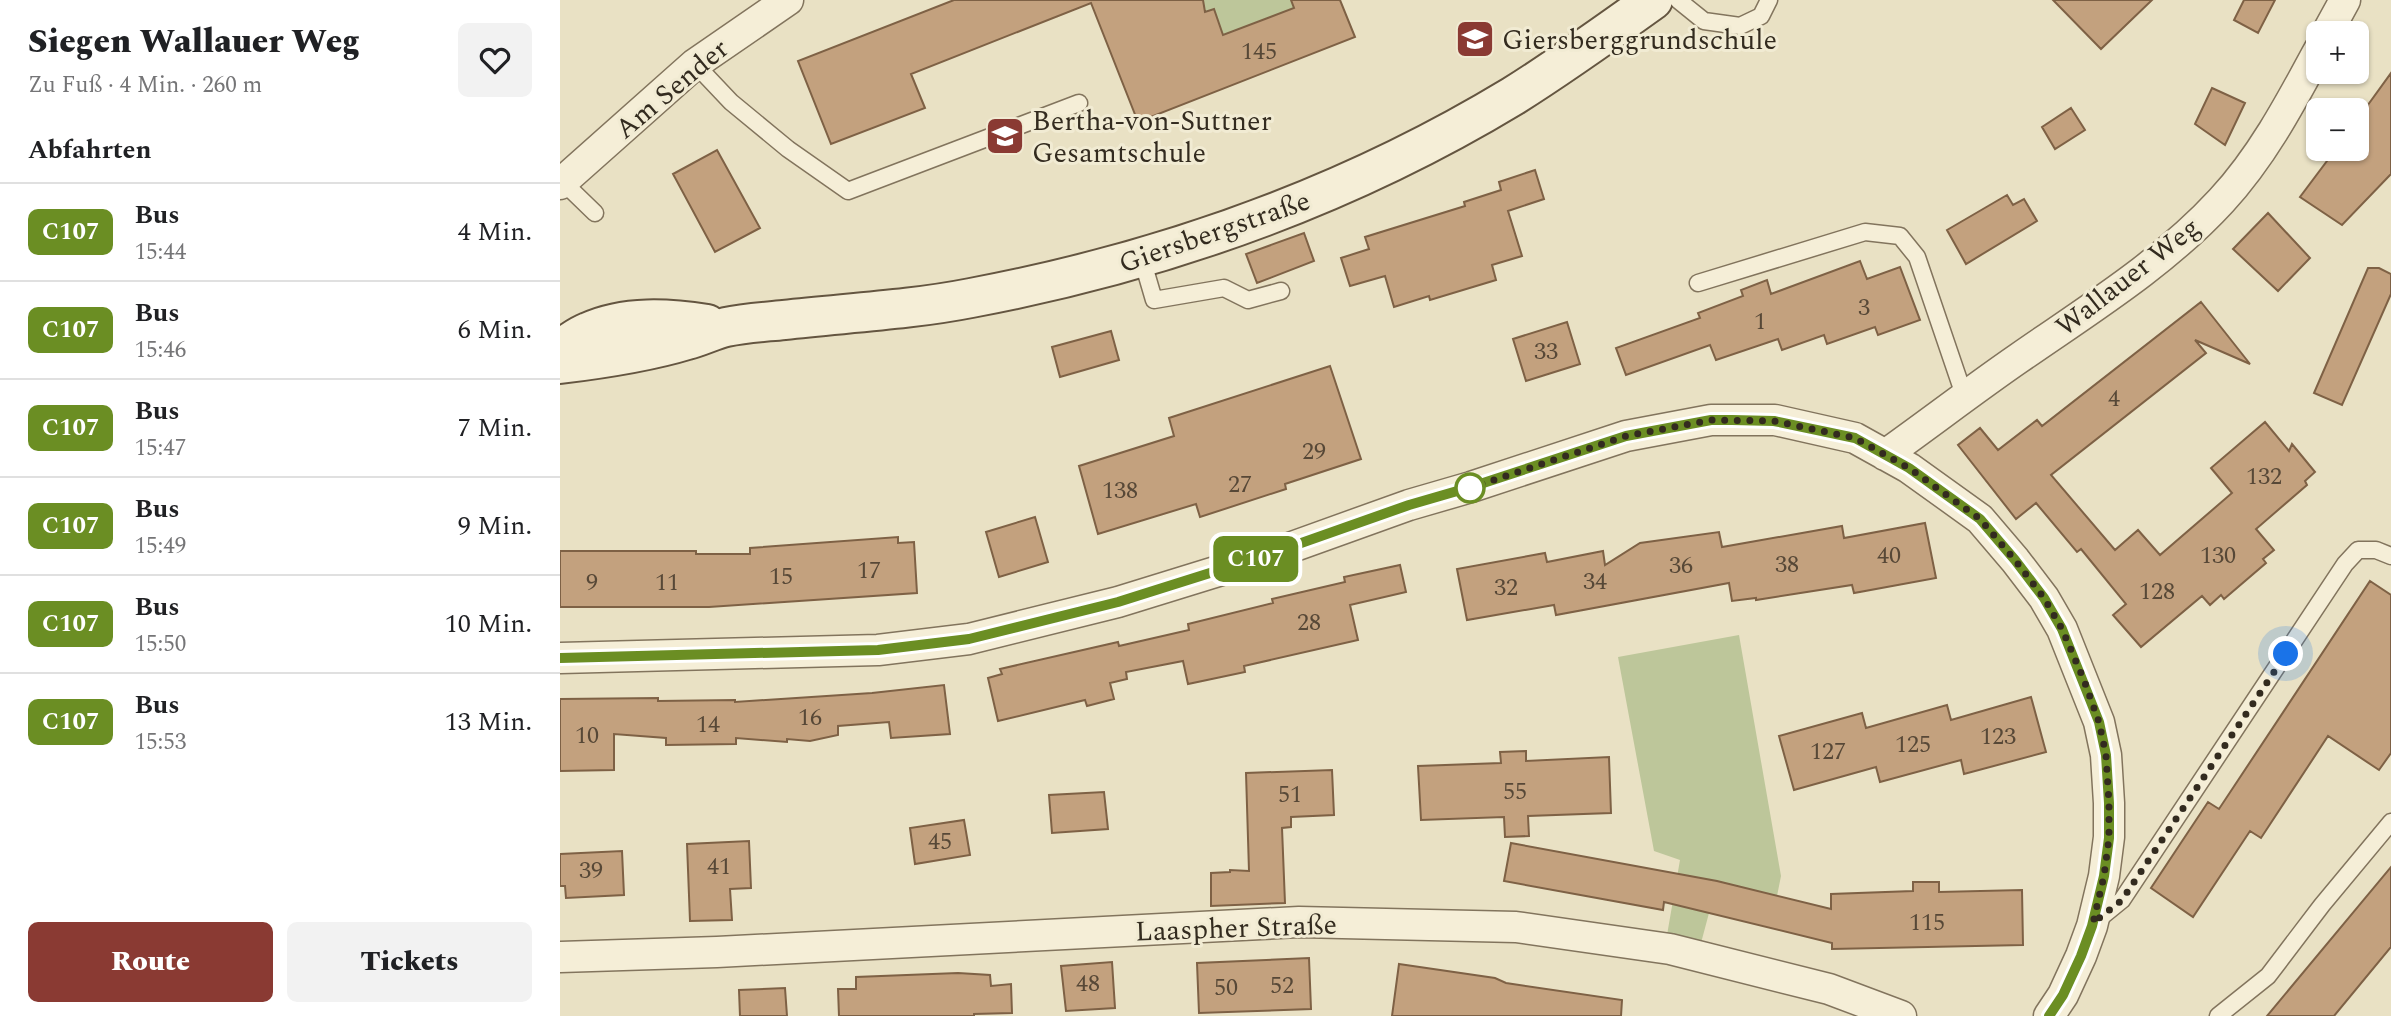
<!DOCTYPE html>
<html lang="de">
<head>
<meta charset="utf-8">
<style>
	body { margin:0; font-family:Spectral,serif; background:#f2f2f2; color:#202124; height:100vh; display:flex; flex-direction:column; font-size:26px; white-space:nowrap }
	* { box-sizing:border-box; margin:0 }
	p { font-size:23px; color:#757577 }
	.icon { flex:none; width:38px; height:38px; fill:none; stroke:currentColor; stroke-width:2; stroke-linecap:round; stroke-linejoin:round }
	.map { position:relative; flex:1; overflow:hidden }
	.details { display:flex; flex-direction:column; background:#fff; width:560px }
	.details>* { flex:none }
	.badge { padding:0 14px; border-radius:10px; font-size:24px; line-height:46px }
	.buttons { position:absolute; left:1746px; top:21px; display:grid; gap:14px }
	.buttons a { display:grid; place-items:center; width:63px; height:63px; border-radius:10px; background:#fff; box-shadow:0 2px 5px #0004; font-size:35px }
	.you { position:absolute; width:35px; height:35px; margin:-18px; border:5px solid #fff; border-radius:50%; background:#1a73e8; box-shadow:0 0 0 10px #1a73e833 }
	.map>.badge { position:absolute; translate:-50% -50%; box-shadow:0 0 0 4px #fff }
	h2 { padding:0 28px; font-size:26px; line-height:63px }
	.round { display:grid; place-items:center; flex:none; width:74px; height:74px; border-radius:10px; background:#f2f2f2 }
	.summary { display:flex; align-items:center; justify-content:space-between; height:119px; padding:0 28px }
	h1 { font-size:33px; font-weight:800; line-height:52px }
	.button { display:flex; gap:14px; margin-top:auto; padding:14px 28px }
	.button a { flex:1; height:80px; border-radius:10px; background:#8a3a33; color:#fff; font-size:28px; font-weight:800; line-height:80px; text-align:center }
	.button a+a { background:#f2f2f2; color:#202124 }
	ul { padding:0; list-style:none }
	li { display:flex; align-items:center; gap:21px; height:98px; padding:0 28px; border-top:2px solid #e0e0e0 }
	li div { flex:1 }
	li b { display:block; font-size:26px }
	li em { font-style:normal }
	li .badge { min-width:77px; font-weight:700; text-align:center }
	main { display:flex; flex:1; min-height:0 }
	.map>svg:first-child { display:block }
	.green { fill:#bdc69a }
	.building { fill:#c3a17e; stroke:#7e6145; stroke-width:2 }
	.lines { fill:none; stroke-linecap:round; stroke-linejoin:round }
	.lane-casing { stroke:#82745d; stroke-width:19 }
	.street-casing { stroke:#82745d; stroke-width:33 }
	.secondary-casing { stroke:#645540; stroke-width:42 }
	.lane { stroke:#f5eed7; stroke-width:16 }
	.street { stroke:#f5eed7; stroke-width:30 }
	.secondary { stroke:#f5eed7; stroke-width:38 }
	.line-casing { stroke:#fff; stroke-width:16 }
	.line { stroke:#6b8e23; stroke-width:10 }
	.walk { stroke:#332b1f; stroke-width:7; stroke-dasharray:0 12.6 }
	.stop-dot { fill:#fff; stroke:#6b8e23; stroke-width:3.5 }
	.labels { text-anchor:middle; stroke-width:6; stroke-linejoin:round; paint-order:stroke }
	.number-label { font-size:24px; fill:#574837 }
	.poi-label { font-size:28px; fill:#332b1f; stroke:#f1ebd3; text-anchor:start }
	.street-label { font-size:28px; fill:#332b1f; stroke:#f1ebd3 }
</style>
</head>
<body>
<main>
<section class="details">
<div class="summary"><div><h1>Siegen Wallauer Weg</h1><p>Zu Fuß · 4 Min. · 260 m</p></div><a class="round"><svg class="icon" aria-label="heart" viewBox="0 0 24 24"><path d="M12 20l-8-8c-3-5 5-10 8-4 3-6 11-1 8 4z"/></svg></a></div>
<h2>Abfahrten</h2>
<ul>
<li><span class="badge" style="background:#6b8e23;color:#fff">C107</span><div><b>Bus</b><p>15:44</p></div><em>4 Min.</em></li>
<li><span class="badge" style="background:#6b8e23;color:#fff">C107</span><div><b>Bus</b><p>15:46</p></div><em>6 Min.</em></li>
<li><span class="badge" style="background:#6b8e23;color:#fff">C107</span><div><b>Bus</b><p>15:47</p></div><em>7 Min.</em></li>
<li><span class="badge" style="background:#6b8e23;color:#fff">C107</span><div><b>Bus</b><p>15:49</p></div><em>9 Min.</em></li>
<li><span class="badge" style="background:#6b8e23;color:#fff">C107</span><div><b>Bus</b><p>15:50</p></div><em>10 Min.</em></li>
<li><span class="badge" style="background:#6b8e23;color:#fff">C107</span><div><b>Bus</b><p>15:53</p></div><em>13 Min.</em></li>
</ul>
<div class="button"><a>Route</a><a>Tickets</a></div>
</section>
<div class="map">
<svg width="1831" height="1016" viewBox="0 0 1831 1016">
	<rect width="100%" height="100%" fill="#e9e1c4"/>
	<path class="green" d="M 634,0 L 731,0 L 734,8 L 663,35 L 654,9 L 639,14 Z
		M 1179,635 L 1221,876 L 1217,896 L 1149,913 L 1141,943 L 1107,935 L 1120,860 L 1094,851 L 1058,657 Z"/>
	<path class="building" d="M 394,0 L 643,0 L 645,12 L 654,9 L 663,35 L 734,8 L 731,0 L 780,0 L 795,37 L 578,122 L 531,3 L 351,74 L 365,108 L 271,144 L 238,61 Z
		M 1493,0 L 1592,0 L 1541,49 Z
		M 1684,0 L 1715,0 L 1698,33 L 1674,20 Z
		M 1831,73 L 1831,174 L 1782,225 L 1740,197 L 1776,149 L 1797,149 L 1797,120 Z
		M 1652,88 L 1685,103 L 1665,145 L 1635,124 Z
		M 1511,108 L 1525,130 L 1495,149 L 1482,127 Z
		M 157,150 L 200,228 L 155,252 L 113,174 Z
		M 975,170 L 984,199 L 948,211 L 962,256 L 932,265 L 936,280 L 870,300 L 869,296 L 834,307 L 825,276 L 790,286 L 781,258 L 809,249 L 805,237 L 905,206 L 904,202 L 941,190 L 939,182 Z
		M 1447,195 L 1453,205 L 1464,199 L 1477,221 L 1406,264 L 1387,230 Z
		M 1708,213 L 1750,258 L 1718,291 L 1673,249 Z
		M 744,233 L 754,261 L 697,283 L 686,254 Z
		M 1300,261 L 1307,279 L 1340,267 L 1360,320 L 1318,335 L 1315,327 L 1267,344 L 1264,335 L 1222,350 L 1218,339 L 1156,360 L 1150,345 L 1066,375 L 1056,348 L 1140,318 L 1138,313 L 1183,296 L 1181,290 L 1207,280 L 1211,294 Z
		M 1808,268 L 1819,268 L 1831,274 L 1831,294 L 1782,405 L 1754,393 Z
		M 1641,302 L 1690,364 L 1635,340 L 1646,353 L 1491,475 L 1555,550 L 1578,530 L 1600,555 L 1672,493 L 1651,468 L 1705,422 L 1729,451 L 1732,444 L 1755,472 L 1745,481 L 1747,485 L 1696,529 L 1714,550 L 1703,559 L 1706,563 L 1664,599 L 1661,595 L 1650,605 L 1642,596 L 1581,647 L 1553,615 L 1566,604 L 1521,549 L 1517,552 L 1476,503 L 1456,519 L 1398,445 L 1420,428 L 1438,450 L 1477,420 L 1482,426 Z
		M 1007,322 L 1020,364 L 966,381 L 953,339 Z
		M 551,331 L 559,360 L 500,377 L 492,347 Z
		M 770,366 L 801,459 L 725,484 L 726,489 L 640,517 L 636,504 L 538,534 L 519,466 L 614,436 L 609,418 Z
		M 475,517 L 488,562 L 439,577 L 426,532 Z
		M 1365,523 L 1376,578 L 1294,593 L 1292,585 L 1196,600 L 1196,598 L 1172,601 L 1169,583 L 996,615 L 994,605 L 907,620 L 897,569 L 985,553 L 987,562 L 1043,551 L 1045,565 L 1080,543 L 1159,532 L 1162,547 L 1282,526 L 1284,538 Z
		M 338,537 L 338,543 L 354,542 L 357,593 L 149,607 L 0,607 L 0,551 L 136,551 L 136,554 L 190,554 L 190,548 Z
		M 840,565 L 846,592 L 790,605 L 798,640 L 684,666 L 685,672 L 628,684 L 623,661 L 566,672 L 567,679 L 550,683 L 554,699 L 527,706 L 525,700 L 438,721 L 428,678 L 442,674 L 440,669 L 558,642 L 559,646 L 629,630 L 628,624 L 713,603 L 712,599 L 785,582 L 784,577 Z
		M 1810,581 L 1831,595 L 1831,753 L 1819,770 L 1768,736 L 1701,838 L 1690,831 L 1633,917 L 1591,888 L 1648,802 L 1659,809 Z
		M 384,685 L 390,734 L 331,738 L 329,722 L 278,726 L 278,735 L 250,741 L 227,739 L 227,742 L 176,738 L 176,744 L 106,745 L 106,738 L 54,734 L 54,770 L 0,771 L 0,699 L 98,698 L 98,701 L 175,700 L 175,702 L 312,693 Z
		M 1471,697 L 1486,752 L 1404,774 L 1401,760 L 1320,782 L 1316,767 L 1234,790 L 1219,736 L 1302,713 L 1306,728 L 1387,705 L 1391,720 Z
		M 966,751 L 966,761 L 1049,757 L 1051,813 L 968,816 L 969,836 L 945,837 L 944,817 L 861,820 L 858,766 L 941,763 L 940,752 Z
		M 772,770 L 774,815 L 731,817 L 731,827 L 722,828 L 725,903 L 651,906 L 651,873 L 670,872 L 670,870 L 689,871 L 686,773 Z
		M 544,792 L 548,829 L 492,833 L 489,795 Z
		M 404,820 L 410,855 L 355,864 L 350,828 Z
		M 189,841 L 191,888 L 170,889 L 172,920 L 130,921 L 127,844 Z
		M 951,843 L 1157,881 L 1271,909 L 1271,894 L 1353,891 L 1353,882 L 1379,882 L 1379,892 L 1462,890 L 1463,945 L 1272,949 L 1272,943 L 1104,902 L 1103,910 L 944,881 Z
		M 62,851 L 64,895 L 6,898 L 5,886 L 0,886 L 0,854 Z
		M 1831,867 L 1831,947 L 1774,1016 L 1707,1016 Z
		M 749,958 L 751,1009 L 639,1013 L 637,963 Z
		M 552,962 L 555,1008 L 506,1011 L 501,966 Z
		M 839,964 L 935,978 L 946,983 L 1062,1000 L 1061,1016 L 832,1016 Z
		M 398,973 L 430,975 L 431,986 L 451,984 L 452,1013 L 414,1014 L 414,1016 L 279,1016 L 278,989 L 296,989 L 296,977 Z
		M 225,988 L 227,1016 L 180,1016 L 179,990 Z"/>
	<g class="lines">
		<g class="lane-casing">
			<path id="lane" d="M 1118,0 L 1144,21 L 1180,26 L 1201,16 L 1209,0
				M 135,64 L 171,102 L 228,149 L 288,191 L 519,103
				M 3,182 L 35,213
				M 582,259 L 594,300 L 664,288 L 688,300 L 721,291
				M 1138,283 L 1305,232 L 1340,236 L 1357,257 L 1405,398
				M 1535,922 L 1562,900 L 1785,564 L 1798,550 L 1816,550 L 1831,556
				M 1658,1016 L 1708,976 L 1762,905 L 1831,822"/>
		</g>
		<g class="street-casing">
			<path id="street" d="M 1767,33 L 1785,0
				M 0,184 L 135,64 L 228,0
				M 1325,455 C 1370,423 1414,389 1459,358 C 1528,310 1603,264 1661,201 C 1702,157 1731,102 1759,50
				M 0,658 L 318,650 L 409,639 L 558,602 L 707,556 L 849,505 L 911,487 L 1066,436 L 1151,420 L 1215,420 L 1295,438 L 1349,468 L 1420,519 L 1455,560 L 1484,598 L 1502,629 L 1539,722 L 1546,755 L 1549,803 L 1549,837 L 1544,876 L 1532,926 L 1521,956 L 1503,995 L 1489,1016
				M 0,957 L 157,952 L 739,922 L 956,927 L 1110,949 L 1269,989 L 1341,1016"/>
		</g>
		<g class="secondary-casing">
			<path id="secondary" d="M 0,349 C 9,343 18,336 28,332 C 65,315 109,318 147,324
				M 0,364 C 41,359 88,352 127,340 C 140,337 153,330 166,327 C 185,323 205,322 224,320 C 286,313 350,310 411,298 C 602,262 786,197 953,96 C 1001,66 1047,33 1093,0"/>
		</g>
		<use href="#lane" class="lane"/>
		<use href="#street" class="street"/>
		<use href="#secondary" class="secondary"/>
	</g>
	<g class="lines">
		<g class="line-casing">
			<path id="line" d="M 0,658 L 318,650 L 409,639 L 558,602 L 707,555 L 849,505 L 911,487 L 1066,436 L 1151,420 L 1172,420 L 1214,421 L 1295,438 L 1349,468 L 1420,519 L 1455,560 L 1484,598 L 1502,629 L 1539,722 L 1546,755 L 1549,803 L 1549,838 L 1544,876 L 1532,926 L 1521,956 L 1503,995 L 1489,1016"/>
		</g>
		<use href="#line" class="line"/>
		<path class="walk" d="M 910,488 L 1066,436 L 1151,420 L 1214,421 L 1295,438 L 1349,468 L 1420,519 L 1455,560 L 1484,598 L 1502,629 L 1524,680 L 1539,722 L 1546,755 L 1549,803 L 1549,838 L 1544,876 L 1533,923 L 1562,900 L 1726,654"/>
	</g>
	<defs>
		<g id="school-square" transform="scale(2.0125)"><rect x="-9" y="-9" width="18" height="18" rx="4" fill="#8a3a33" stroke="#f1ebd3"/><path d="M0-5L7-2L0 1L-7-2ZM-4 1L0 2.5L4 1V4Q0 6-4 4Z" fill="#fff"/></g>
	</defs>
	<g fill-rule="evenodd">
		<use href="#school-square" x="915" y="39"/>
		<use href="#school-square" x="445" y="136"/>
	</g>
	<circle class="stop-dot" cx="910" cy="488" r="14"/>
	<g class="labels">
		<g class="number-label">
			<text x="699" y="59">145</text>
			<text x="1304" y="315">3</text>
			<text x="1200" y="329">1</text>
			<text x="986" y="359">33</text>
			<text x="1554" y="406">4</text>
			<text x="754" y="459">29</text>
			<text x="1704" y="484">132</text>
			<text x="680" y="492">27</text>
			<text x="560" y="498">138</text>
			<text x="1329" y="563">40</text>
			<text x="1658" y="563">130</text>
			<text x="1227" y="572">38</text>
			<text x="1121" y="573">36</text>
			<text x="309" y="578">17</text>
			<text x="221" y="584">15</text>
			<text x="1035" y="589">34</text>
			<text x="32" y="590">9</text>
			<text x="107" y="590">11</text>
			<text x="946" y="595">32</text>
			<text x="1597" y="599">128</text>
			<text x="749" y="630">28</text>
			<text x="250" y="725">16</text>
			<text x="148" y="732">14</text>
			<text x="27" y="743">10</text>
			<text x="1438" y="744">123</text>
			<text x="1353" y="752">125</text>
			<text x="1268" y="759">127</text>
			<text x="955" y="799">55</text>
			<text x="730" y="802">51</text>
			<text x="380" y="849">45</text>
			<text x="159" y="874">41</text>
			<text x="31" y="878">39</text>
			<text x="1367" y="930">115</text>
			<text x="528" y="991">48</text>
			<text x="722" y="993">52</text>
			<text x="666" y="995">50</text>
		</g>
		<g class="poi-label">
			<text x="942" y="49">Giersberggrundschule</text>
			<text x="472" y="130">Bertha-von-Suttner<tspan x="472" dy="32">Gesamtschule</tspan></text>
		</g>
		<g class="street-label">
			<text transform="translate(111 88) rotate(-40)" y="10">Am Sender</text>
			<text transform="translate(654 231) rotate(-19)" y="10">Giersbergstraße</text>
			<text transform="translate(1567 276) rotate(-38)" y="10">Wallauer Weg</text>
			<text transform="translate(676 927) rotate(-2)" y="10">Laaspher Straße</text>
		</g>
	</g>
</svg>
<div class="buttons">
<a>+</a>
<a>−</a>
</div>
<div class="you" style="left:1726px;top:654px"></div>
<b class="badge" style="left:696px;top:559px;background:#6b8e23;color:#fff">C107</b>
</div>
</main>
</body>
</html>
